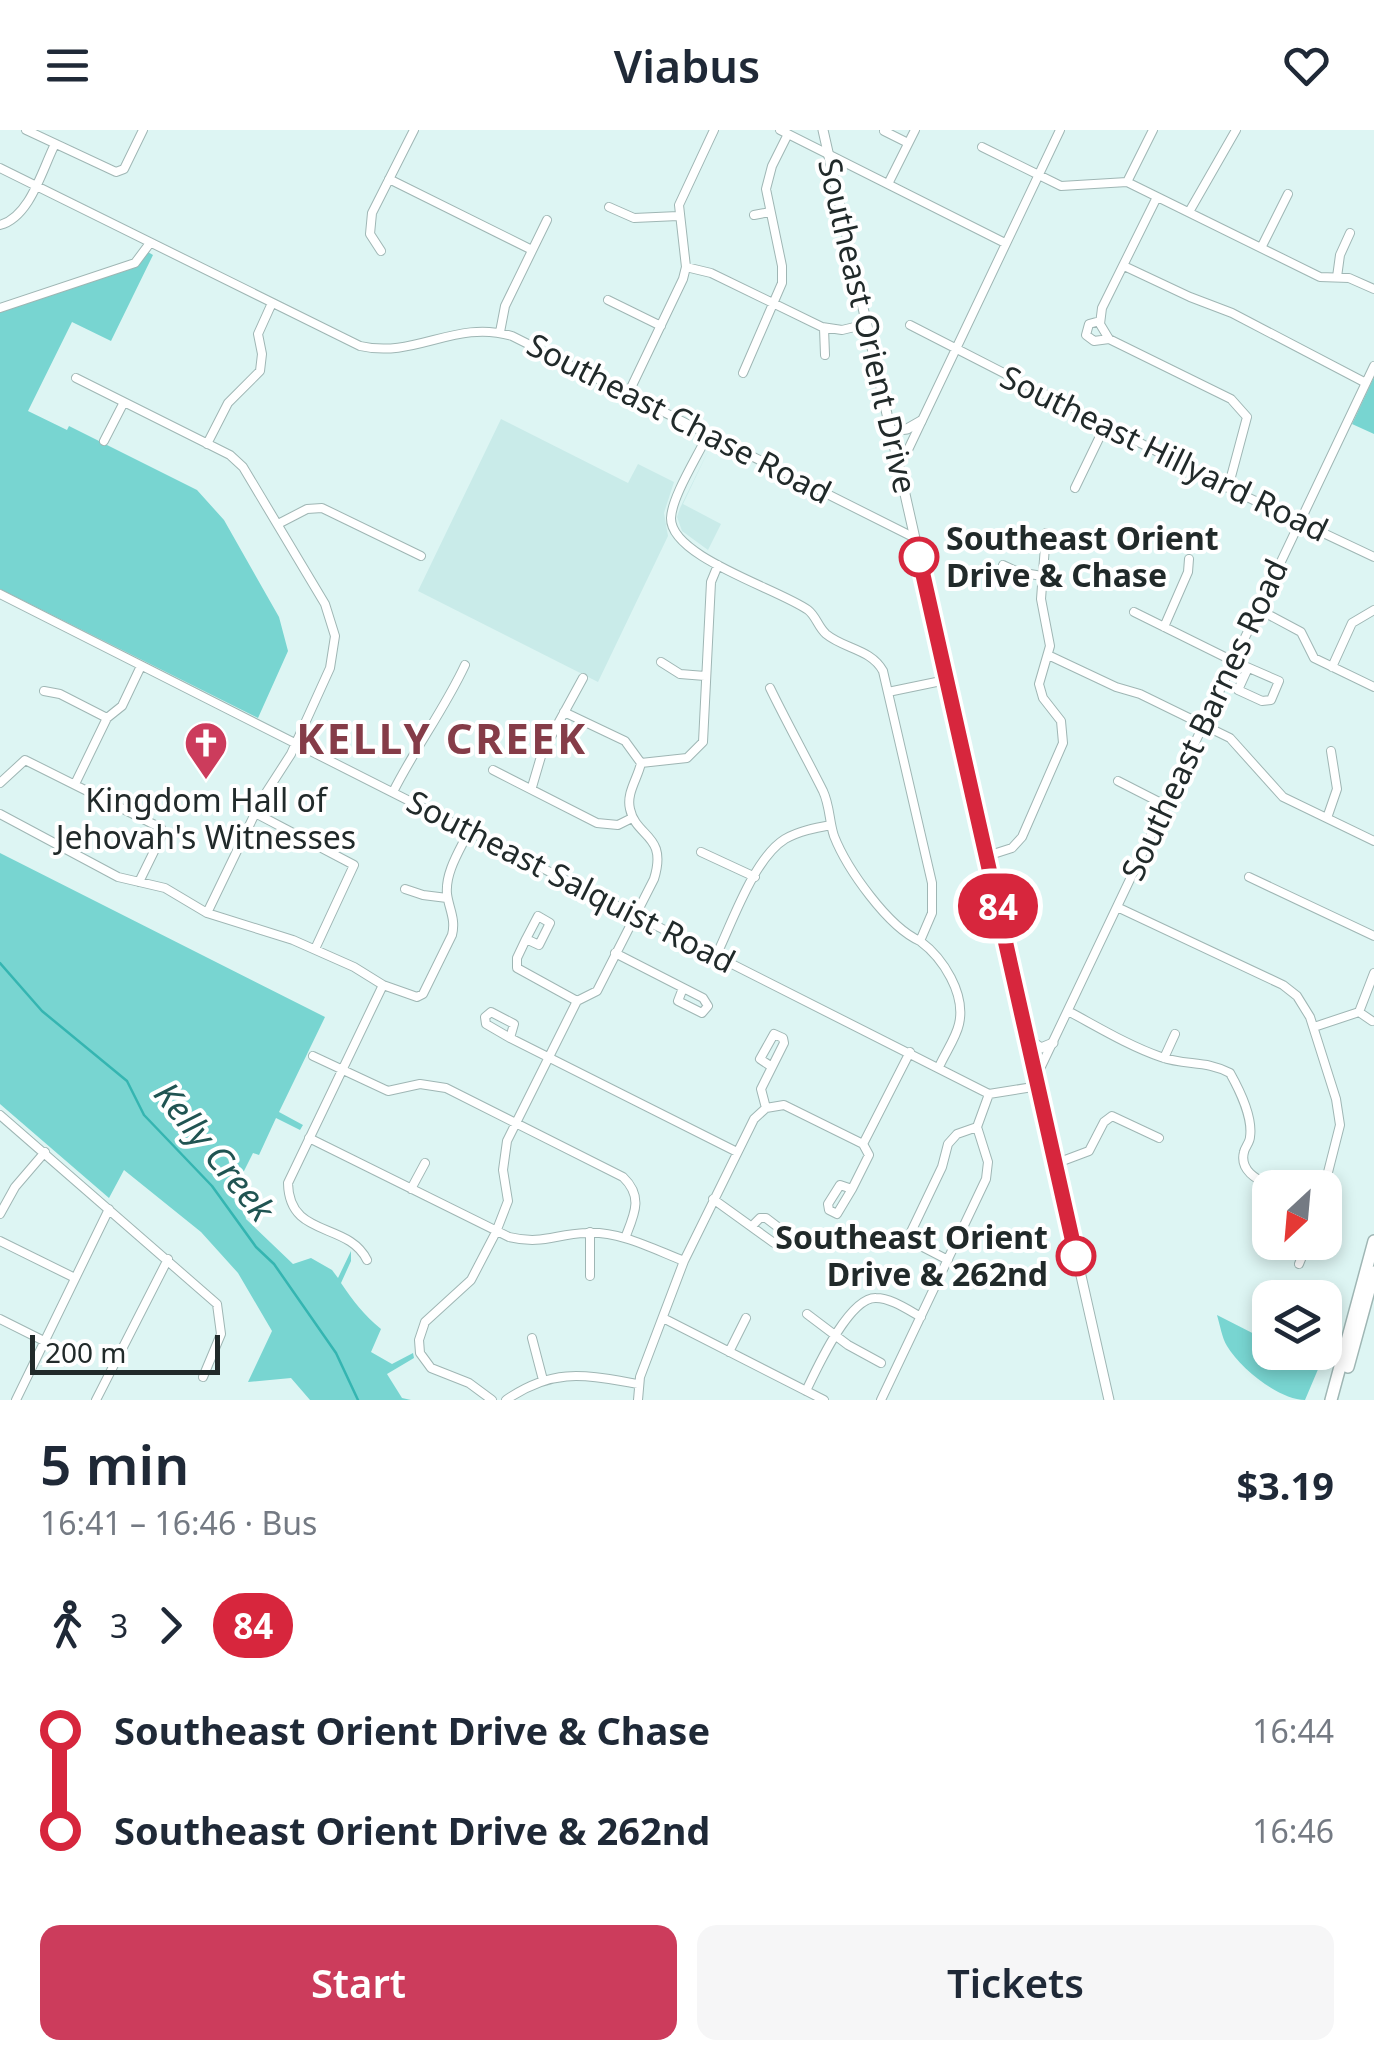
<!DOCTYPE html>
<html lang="en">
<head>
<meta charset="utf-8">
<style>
	body { margin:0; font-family:"Noto Sans",sans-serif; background:#f6f6f7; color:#1f2937; height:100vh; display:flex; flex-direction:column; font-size:38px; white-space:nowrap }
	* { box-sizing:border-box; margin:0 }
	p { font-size:32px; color:#747a83 }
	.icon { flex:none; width:55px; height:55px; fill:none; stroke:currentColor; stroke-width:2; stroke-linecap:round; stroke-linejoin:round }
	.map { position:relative; height:1270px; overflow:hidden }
	.drawer { display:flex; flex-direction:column; background:#fff; flex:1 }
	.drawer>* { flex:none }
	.badge { padding:0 20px; border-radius:32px; font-size:35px; line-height:65px }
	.needle { width:65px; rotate:206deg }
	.buttons { position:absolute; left:1252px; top:1040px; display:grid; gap:20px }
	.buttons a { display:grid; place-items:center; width:90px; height:90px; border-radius:20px; background:#fff; box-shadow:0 5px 15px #0003; font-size:50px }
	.scale { position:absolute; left:30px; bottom:25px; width:190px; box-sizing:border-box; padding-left:10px; border:5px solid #212a2a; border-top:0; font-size:28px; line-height:35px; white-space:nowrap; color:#212a2a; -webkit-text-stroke:8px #fff; paint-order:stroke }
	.map>.badge { position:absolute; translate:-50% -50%; box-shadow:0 0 0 5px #fff }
	.legs { display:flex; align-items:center; gap:15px; height:110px; padding:0 40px; font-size:32px }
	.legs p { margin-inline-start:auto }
	.summary { display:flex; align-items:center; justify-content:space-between; height:170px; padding:0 40px }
	h1 { font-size:55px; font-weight:600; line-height:75px }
	.action { display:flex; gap:20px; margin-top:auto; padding:20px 40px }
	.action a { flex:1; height:115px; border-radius:20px; background:#cc3c5c; color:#fff; font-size:40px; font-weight:600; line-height:115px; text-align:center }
	.action a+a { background:#f6f6f7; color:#1f2937 }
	ul { padding:0 40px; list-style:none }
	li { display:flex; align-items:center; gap:35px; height:100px; font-size:38px }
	li i { display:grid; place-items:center; width:15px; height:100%; margin:0 12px; background:currentColor }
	li i::after { content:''; width:25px; height:25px; margin:-12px; border:8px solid; border-radius:50%; background:#fff }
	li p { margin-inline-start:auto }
	li:first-child i { background:linear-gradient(#0000 50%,currentColor 0) }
	li:last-child i { background:linear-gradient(currentColor 50%,#0000 0) }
	header { display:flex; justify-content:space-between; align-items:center; height:130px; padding:0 40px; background:#fff; font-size:45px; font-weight:600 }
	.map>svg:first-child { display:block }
	.built { fill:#c9ebe9 }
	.green { fill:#78d5d1 }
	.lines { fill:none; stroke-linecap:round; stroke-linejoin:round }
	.stream { stroke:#35b5b1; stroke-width:2.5 }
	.minor-casing { stroke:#9fb6b4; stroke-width:10 }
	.major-casing { stroke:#9fb6b4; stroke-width:11 }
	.highway-casing { stroke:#9fb6b4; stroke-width:14 }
	.minor { stroke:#fff; stroke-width:8 }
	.major { stroke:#fff; stroke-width:9 }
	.highway { stroke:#fff; stroke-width:11 }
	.line-1-casing { stroke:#fff; stroke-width:22 }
	.line-1 { stroke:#d7263d; stroke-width:15 }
	.stop-1-dot { fill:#fff; stroke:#d7263d; stroke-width:5 }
	.labels { text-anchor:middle; stroke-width:8; stroke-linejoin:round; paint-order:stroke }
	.street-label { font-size:32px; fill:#212a2a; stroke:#fff }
	.stop-label { font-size:32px; font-weight:bold; fill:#212a2a; stroke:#fff; text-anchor:start }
	.poi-label { font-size:32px; fill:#212a2a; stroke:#fff }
	.water-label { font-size:35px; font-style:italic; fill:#205452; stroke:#fff }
	.district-label { font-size:42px; font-weight:bold; letter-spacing:2.5px; fill:#853c48; stroke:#fff }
</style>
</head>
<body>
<header><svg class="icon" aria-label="menu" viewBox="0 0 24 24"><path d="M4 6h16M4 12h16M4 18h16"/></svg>Viabus<svg class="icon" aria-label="heart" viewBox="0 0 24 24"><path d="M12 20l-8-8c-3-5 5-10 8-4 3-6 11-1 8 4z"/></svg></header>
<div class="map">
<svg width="1374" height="1270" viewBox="0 0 1374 1270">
	<rect width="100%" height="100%" fill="#ddf5f3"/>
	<path class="built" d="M 501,289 L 628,353 L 638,334 L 674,352 L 664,383 L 668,406 L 598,552 L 418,461 Z
		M 710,317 L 683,374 L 721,394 L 708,420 L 682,401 L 677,387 L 680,378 Z"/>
	<path class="green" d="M 148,122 L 153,125 L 111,211 L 72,192 L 28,281 L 67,300 L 69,296 L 197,360 L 224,390 L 279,487 L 288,521 L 258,588 L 0,459 L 0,181 L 131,139 Z
		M 1374,247 L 1374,304 L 1352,294 Z
		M 0,723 L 325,887 L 279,982 L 303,995 L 300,1000 L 276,988 L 259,1025 L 253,1023 L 239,1051 L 246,1089 L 293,1134 L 311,1128 L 332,1140 L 338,1148 L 351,1121 L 351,1131 L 341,1153 C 353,1171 364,1185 381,1199 L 371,1222 L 392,1234 L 413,1223 L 414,1228 L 387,1244 L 402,1268 L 411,1270 L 310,1270 L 291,1248 L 248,1252 L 272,1201 L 238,1143 L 201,1102 L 124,1040 L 109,1068 L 0,974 Z
		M 1217,1185 L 1270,1212 L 1270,1222 L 1291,1223 L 1319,1237 L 1305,1270 C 1279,1270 1240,1238 1227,1216 C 1222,1208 1220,1195 1217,1185 Z"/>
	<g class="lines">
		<path class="stream" d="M 0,833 L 42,881 L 127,951 L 144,985 L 212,1056 L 256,1117 L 274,1134 L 336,1223 L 358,1270"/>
		<g class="minor-casing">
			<path id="minor" d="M 26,0 L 116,42 L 124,39 L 143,0
				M 780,0 L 1005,113
				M 884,1 L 908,13
				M 982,17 L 1061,56 L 1127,52 L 1320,147 L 1349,148 L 1374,159
				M 0,38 L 360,216 C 416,229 455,189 512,206 L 915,408
				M 389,49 L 532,120
				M 1127,52 L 1153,0
				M 888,54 L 915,0
				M 1157,67 L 1102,178 L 1100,194 L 1109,209 L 1231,269 L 1247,287
				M 609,77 L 634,88 L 678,86
				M 1189,82 L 1236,0
				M 754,85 L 770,82
				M 0,95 C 30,87 42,40 55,14
				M 1261,118 L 1288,64
				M 381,121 L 370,104 L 372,83 L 414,0
				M 1124,136 L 1190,167 L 1232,183 L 1366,253
				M 686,137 L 711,143 L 822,197 L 842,200 L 867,194
				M 1337,147 L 1340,125 L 1350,103
				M 608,170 L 661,196
				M 0,178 L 135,133 L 150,113
				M 1100,191 L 1089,194 L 1086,205 L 1094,211 L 1109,209
				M 910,195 L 1228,358 L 1374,427
				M 824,198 L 825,225
				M 500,202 L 505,176 L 547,90
				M 743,243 L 782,153 L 782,136 L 766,59 L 772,36 L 788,4
				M 76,248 L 230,325 L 243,337 L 325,474 L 335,506 L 330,538 L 291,624 L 262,669 L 207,783
				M 628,264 L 683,149 L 686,137 L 679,75 L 714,0
				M 708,304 C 698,326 672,366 671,388 C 670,427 779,459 808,480 C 816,486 818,497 826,504 C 844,519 871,519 883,541 L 932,753 L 932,783 L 920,811 C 943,828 966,864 959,894 C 956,908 945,923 939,937
				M 104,311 L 124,272
				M 207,314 L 228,273 L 260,241 L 262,224 L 258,204 L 272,173
				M 898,332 L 906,324 L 1060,0
				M 1075,358 L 1105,296
				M 1228,358 L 1247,287
				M 278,394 L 307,379 L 322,378 L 421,426
				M 1003,435 L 1018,442 L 1042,446
				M 0,464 L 989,964 L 1039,956
				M 1258,479 L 1301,502 L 1314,528 L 1374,557
				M 1134,482 L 1233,531 L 1279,551 L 1271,570 L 1262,571 L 1238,560 L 1248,538
				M 1164,497 L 1188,442 L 1189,429
				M 1048,525 L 1116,557 L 1140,564 L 1230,608 L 1283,667 L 1374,711
				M 661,532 L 680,544 L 705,546
				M 1332,537 L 1352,493 L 1374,480
				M 770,558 C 787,593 806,627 823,661 C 830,676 829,691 834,706 C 847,739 888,797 920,811
				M 44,561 L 60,564 L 107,588
				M 888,562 L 946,550
				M 564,582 L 625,611 L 641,633
				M 641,633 L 687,628 L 703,612 L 711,452 L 718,435
				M 493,640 L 597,693 L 618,695 L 632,688
				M 1118,651 L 1165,675
				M 0,653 L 25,630 L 161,698 L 163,703 L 139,752
				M 75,654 L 107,588 L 122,576 L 141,536
				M 532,657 L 542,623 L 583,548
				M 393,662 C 415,618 444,580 465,535
				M 255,683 L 354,735 L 315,819
				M 0,684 L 118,747 L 165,758 L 207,783 L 293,810 L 354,837 L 383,855 L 417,867 L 423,864 L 452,805 C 456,789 449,779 447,764 C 445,742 460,720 469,701
				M 1327,688 L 1337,659 L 1331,621
				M 701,722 L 755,747
				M 987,726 L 1012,718 L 1022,707 L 1063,613 L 1061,591 L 1043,568 L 1039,554 L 1050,516 L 1041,469 L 1046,403
				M 1249,747 L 1374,806
				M 405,759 L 423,765 L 447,768
				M 1117,777 L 1283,855 L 1297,866 L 1310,887 L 1336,969 L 1340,995 L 1324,1058
				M 538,786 L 550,793 L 539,815 L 526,809 Z
				M 526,809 L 517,828 L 517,838 L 577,871
				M 615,823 L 703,868 L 708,876 L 702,883 L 678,871 L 683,858
				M 716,826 C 732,793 754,728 785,709 C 799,701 815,698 831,695
				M 1068,881 C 1098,897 1129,916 1161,927 C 1186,936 1206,930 1230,943 C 1239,959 1253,988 1250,1007 C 1250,1012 1245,1017 1244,1022 C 1239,1041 1258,1050 1273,1058
				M 491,882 L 514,894 L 510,908 L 486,894 L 485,887 Z
				M 1359,882 L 1374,843
				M 1314,897 L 1359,882 L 1372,891
				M 774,904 L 783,908 L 784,913 L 772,937 L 760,929 Z
				M 510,908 L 737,1022
				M 313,926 L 388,961 L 420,954 L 446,958 L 623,1047 C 644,1067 634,1085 625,1108
				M 1164,928 L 1175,904
				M 1037,945 L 1374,236
				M 766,978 L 784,975 L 863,1014
				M 766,978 L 761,959 L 772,937
				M 0,985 L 217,1174 L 221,1204 L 203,1247
				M 309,1008 L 509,1107 C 543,1115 555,1104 586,1103 C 620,1101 653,1119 684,1131
				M 863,1014 L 910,922
				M 1057,1033 L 1089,1021 L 1104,992 L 1112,986 L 1159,1008
				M 840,1055 L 852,1059 L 837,1084 L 829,1080 L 828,1074 Z
				M 411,1059 L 425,1033
				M 852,1059 L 869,1025 L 863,1014
				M 713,1069 L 774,1113 L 783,1105 L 783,1101 L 766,1088 L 760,1088 L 752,1096
				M 0,1084 L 15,1057 L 45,1022
				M 590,1102 L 590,1146
				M 0,1111 L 75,1148
				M 367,1130 C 348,1091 289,1109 288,1053 L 383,855
				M 948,1130 L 917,1114 L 910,1104 L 942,1037 L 948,1014 L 957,1004 L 977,997
				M 1299,1134 L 1308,1112
				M 807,1184 L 848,1215 L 881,1233
				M 663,1188 L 824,1270
				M 0,1189 L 44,1211
				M 532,1208 L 543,1250
				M 729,1222 L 746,1188
				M 806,1261 C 817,1238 849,1167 876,1168 C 891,1168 908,1180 921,1187
				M 16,1270 L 109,1079
				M 96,1270 L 168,1129
				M 492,1270 L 469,1253 L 431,1238 L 420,1223 L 419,1210 L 425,1192 L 471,1150 L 496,1102 L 508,1071 L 503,1040 L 507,1011 L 577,871 L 597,861 L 654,749 C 668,704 636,708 630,679 C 626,663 638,648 641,633
				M 506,1270 C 554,1237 585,1245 638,1254
				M 638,1270 L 640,1247 L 684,1131 L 754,989 L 766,978
				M 881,1270 L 986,1049 L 988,1032 L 977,997 L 989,964"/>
		</g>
		<g class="major-casing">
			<path id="major" d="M 823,0 L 1109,1270
				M 891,301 L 907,299 L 921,291
				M 1031,911 L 1041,918 L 1053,913"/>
		</g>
		<g class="highway-casing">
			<path id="highway" d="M 1348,1237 L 1374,1142
				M 1331,1270 L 1374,1111"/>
		</g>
		<use href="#minor" class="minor"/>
		<use href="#major" class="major"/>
		<use href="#highway" class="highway"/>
	</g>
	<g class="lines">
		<g class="line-1-casing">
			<path id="line-1" d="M 919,427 L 1076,1126"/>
		</g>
		<use href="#line-1" class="line-1"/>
	</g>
	<defs>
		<g id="church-pin" transform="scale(2.25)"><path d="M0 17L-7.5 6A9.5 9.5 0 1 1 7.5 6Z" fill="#cc3c5c" stroke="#fff"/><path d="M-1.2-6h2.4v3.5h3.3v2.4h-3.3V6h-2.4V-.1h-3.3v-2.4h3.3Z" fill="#fff"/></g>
	</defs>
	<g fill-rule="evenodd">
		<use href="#church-pin" x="206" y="613"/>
	</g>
	<g class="stop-1-dot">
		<circle cx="919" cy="427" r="18"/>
		<circle cx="1076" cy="1126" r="18"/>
	</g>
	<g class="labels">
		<g class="street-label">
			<text transform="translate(867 196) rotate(77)" y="11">Southeast Orient Drive</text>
			<text transform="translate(679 289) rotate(27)" y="11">Southeast Chase Road</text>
			<text transform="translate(1164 324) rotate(26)" y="11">Southeast Hillyard Road</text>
			<text transform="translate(1205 590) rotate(-65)" y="11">Southeast Barnes Road</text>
			<text transform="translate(571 752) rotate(27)" y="11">Southeast Salquist Road</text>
		</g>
		<g class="stop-label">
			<text x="946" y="420">Southeast Orient<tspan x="946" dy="37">Drive &amp; Chase</tspan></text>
			<text x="1048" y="1119" text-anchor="end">Southeast Orient<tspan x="1048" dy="37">Drive &amp; 262nd</tspan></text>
		</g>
		<g class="poi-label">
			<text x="206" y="682">Kingdom Hall of<tspan x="206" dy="37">Jehovah's Witnesses</tspan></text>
		</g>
		<g class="water-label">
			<text transform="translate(214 1022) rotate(51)" y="12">Kelly Creek</text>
		</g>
		<g class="district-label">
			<text x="442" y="624">KELLY CREEK</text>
		</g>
	</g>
</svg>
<div class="buttons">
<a><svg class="needle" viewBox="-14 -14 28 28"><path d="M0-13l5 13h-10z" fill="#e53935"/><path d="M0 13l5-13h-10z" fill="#747a83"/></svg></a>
<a><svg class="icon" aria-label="layers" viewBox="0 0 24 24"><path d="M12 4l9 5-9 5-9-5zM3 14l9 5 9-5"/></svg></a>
</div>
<div class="scale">200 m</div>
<b class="badge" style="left:998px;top:776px;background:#d7263d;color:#fff">84</b>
</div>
<section class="drawer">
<div class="summary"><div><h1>5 min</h1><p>16:41 – 16:46 · Bus</p></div><b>$3.19</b></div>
<div class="legs"><svg class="icon" aria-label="walk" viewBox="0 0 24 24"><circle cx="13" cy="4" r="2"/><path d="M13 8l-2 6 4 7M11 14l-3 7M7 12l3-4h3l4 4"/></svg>3<svg class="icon" aria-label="forward" viewBox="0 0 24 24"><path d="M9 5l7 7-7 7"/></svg><b class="badge" style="background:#d7263d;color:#fff">84</b></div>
<ul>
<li><i style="color:#d7263d"></i><b>Southeast Orient Drive &amp; Chase</b><p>16:44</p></li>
<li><i style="color:#d7263d"></i><b>Southeast Orient Drive &amp; 262nd</b><p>16:46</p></li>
</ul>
<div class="action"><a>Start</a><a>Tickets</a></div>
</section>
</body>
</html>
